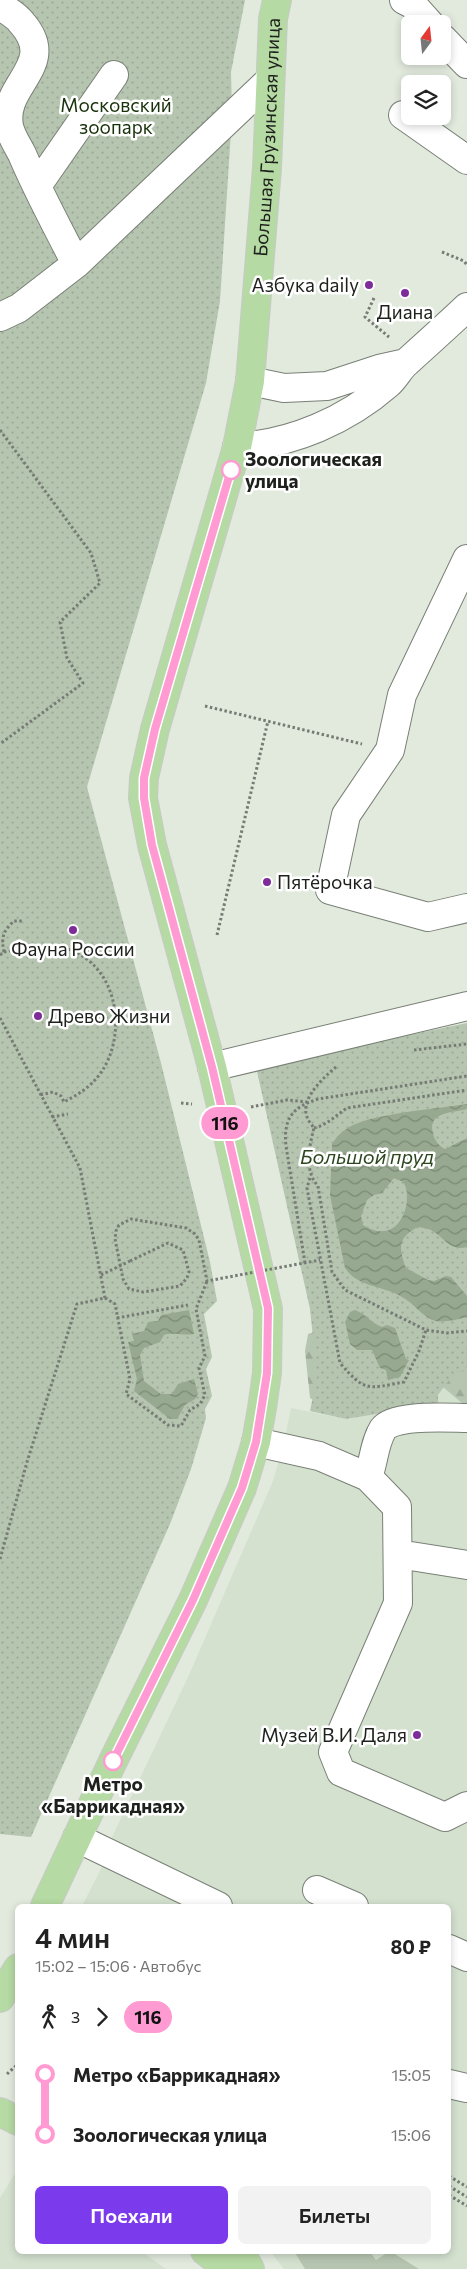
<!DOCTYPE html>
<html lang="ru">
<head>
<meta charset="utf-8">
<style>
	body { margin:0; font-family:Commissioner,sans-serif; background:#f2f2f2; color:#222; height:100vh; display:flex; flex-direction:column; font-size:19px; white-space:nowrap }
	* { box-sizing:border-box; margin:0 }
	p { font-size:16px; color:#767676 }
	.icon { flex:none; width:28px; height:28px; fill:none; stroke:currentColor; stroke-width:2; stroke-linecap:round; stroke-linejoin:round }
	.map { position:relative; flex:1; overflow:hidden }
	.side { position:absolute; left:15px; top:1904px; width:436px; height:350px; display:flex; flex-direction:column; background:#fff; border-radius:8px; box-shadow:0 2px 8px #0003 }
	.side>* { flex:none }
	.badge { padding:0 10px; border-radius:16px; font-size:18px; line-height:32px }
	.needle { width:32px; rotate:15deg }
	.tools { position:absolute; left:401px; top:15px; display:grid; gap:10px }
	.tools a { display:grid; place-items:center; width:50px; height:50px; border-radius:8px; background:#fff; box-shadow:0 2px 8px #0003; font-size:25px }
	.map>.badge { position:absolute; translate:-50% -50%; box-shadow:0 0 0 2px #fff }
	.legs { display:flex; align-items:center; gap:8px; height:55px; padding:0 20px; font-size:16px }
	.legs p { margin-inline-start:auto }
	.headline { display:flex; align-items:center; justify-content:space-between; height:85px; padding:0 20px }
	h1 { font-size:28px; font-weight:600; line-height:38px }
	.primary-button { display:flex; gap:10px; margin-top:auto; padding:10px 20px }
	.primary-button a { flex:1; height:58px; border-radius:8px; background:#7c3aed; color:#fff; font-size:20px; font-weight:600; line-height:58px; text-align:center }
	.primary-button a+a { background:#f2f2f2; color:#222 }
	ul { padding:0 20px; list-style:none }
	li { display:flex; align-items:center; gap:18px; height:60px; font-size:19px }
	li i { display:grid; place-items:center; width:8px; height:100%; margin:0 6px; background:currentColor }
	li i::after { content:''; width:12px; height:12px; margin:-6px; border:4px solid; border-radius:50%; background:#fff }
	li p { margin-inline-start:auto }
	li:first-child i { background:linear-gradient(#0000 50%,currentColor 0) }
	li:last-child i { background:linear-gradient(currentColor 50%,#0000 0) }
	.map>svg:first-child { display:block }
	.built { fill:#d4e1cf }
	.grass { fill:#b6c5b0 }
	.forest { fill:url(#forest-firs) }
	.park { fill:url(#park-dots) }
	.water { fill:url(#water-waves); fill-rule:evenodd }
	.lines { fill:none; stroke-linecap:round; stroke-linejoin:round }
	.minor-casing { stroke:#798076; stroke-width:30 }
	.major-casing { stroke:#c9c9c9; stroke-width:30 }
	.path { stroke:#767b74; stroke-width:3; stroke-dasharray:2.5 2.5; stroke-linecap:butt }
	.minor { stroke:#fff; stroke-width:28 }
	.major { stroke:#b6daa3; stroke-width:28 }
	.path-bridge { stroke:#767b74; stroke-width:3; stroke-dasharray:2.5 2.5; stroke-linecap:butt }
	.line-1-casing { stroke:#fff; stroke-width:11 }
	.line-1 { stroke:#ff9ad2; stroke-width:8 }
	.poi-dot { fill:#7f2c9b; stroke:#fff; stroke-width:2 }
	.stop-1-dot { fill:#fff; stroke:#ff9ad2; stroke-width:2.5 }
	.labels { text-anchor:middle; stroke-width:5; stroke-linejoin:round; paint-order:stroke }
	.park-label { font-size:19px; fill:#19320b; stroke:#fff }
	.street-label { font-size:19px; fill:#1d201c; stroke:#fff }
	.poi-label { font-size:19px; fill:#1d201c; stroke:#fff; text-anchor:end }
	.stop-label { font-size:19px; font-weight:bold; fill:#1d201c; stroke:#fff; text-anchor:start }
	.water-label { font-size:20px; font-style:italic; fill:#2c471f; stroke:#fff }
</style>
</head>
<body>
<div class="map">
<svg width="467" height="2269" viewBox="0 0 467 2269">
	<defs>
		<pattern id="forest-firs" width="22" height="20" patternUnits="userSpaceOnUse" patternTransform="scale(1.25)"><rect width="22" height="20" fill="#b6c5b0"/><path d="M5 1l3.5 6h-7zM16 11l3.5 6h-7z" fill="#9ca997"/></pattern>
		<pattern id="park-dots" width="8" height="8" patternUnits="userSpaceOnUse" patternTransform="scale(1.25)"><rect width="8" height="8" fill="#b6c5b0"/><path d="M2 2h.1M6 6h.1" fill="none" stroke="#9ca997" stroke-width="1.8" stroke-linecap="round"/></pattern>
		<pattern id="water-waves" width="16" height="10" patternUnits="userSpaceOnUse" patternTransform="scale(1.25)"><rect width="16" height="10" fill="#97a990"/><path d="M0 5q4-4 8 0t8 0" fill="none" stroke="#7b8975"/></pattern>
	</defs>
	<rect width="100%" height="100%" fill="#e2eade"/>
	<path class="built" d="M 467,1370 L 467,2269 L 284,2269 L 270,2251 L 449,2251 L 449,1906 L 82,1906 L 105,1861 L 105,1852 L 189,1675 L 273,1481 L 284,1443 L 291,1408 L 346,1419 L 438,1404 L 438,1395 L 455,1372 Z
		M 17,2170 L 18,2251 L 141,2251 L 166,2269 L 0,2269 L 0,2198 Z"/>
	<path class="grass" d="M 294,2251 L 369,2251 L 376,2260 L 390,2251 L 419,2269 L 305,2269 Z"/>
	<path class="forest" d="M 325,1330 L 318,1403 L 310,1398 L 305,1351 L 308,1334 Z
		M 467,1342 L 467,1404 L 463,1404 L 443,1387 Z"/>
	<path class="park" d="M 0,0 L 245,0 L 231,72 L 232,116 L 220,301 L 206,383 L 87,787 L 161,1063 L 210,1262 L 217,1301 L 204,1314 L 212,1357 L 206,1369 L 212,1396 L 205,1409 L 206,1418 L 191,1469 L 170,1524 L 31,1837 L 0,1834 Z
		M 467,1023 L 467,1370 L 455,1372 L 438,1395 L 438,1404 L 346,1419 L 310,1411 L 317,1376 L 310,1309 L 256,1067 Z"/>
	<path class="water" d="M 467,1104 L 467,1109 C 452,1113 427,1112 433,1133 C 434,1140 439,1146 445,1149 L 467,1138 L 467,1247 C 450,1252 444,1237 431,1230 C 427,1228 422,1228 418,1227 C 398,1237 398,1248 406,1268 L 428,1280 L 434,1281 L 446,1276 L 451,1277 L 467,1296 L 467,1317 C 457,1319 446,1323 436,1321 C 423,1318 414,1303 402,1297 C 383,1285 358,1288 345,1268 L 330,1195 L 332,1145 C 336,1136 343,1131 351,1126 C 377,1113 436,1109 467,1104 ZM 394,1178 C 395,1179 401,1181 402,1181 C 415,1193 403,1250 363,1225 L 361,1216 L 367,1200 L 374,1195 L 382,1193 Z
		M 189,1310 L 194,1334 C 183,1336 174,1332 164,1335 L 160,1342 L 144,1348 L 140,1355 L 144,1381 L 161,1394 L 172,1394 L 178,1384 L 194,1379 L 198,1394 L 195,1399 L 185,1405 L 177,1419 L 170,1419 L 134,1391 L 137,1379 L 128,1342 L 134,1341 L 132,1334 L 144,1331 L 148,1322 L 158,1321 L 161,1315 Z
		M 355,1310 C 366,1314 371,1323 382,1327 L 387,1325 L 395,1328 L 406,1359 L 409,1360 L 400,1377 L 388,1380 L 386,1370 L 380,1368 L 372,1350 L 357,1350 L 350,1344 L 345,1322 L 350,1312 Z"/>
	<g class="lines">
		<g class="minor-casing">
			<path id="minor" d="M 404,0 L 412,4 L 430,24
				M 0,5 C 7,11 16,15 21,22 C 60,65 1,84 9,126 C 11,136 18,146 22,154 C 38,192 58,228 76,264
				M 442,38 L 467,64
				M 403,115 L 467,160
				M 37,186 L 114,75
				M 0,317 L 19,308 L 76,264 L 270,80
				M 250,381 L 284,388 L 327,386 L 379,369 L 406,363
				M 237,447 C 292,444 347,420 388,384 C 396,377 400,367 408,361 C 428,343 448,325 467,307
				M 467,559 L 402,695 L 390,750 L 346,815 L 330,890 L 428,917 L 467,908
				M 212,1067 L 467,1006
				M 256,1442 L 319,1456 L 368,1477 C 374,1462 374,1443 383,1429 C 393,1414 450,1418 467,1418
				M 368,1477 L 397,1507 L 398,1603 L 333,1752 L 341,1772 L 445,1817 L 467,1806
				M 398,1554 L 467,1565
				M 77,1838 L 218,1906
				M 317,1890 L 354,1906
				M 449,1949 L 467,1957
				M 449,2084 L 467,2088"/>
		</g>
		<g class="major-casing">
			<g id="major">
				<path id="s1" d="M 45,1906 L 113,1761 L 193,1600 L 242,1488 L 256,1442 L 262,1408 L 267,1373 L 268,1309 L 212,1067 L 152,845 L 143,798 L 144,778 L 155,729 L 237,447 L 250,381 L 267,168 L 273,19 L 277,0"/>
				<path d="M 0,1998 L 18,1968"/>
				<path d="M 0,2112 L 18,2121"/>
				<path d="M 205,2251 L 228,2269"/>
				<path d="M 240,2251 L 250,2269"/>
			</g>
		</g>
		<path class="path" d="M 442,252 L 464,261 L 467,265
			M 374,298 L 365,317 L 389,337
			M 0,430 L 91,553 L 100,583 L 60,622 L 67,658 L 83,683 L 0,744
			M 205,706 L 362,744
			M 217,935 L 268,721
			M 4,952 C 1,937 3,931 14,921 L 22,921
			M 0,955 L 4,952 C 25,948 47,940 73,951 C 122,972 128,1044 95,1080 C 86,1090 75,1096 64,1102 L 61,1096 L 53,1092 L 40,1095
			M 0,1018 L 80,1168 L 105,1298
			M 414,1050 L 467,1044
			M 336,1067 C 323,1078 300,1099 307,1117 C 308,1121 312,1125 314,1128 C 309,1147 304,1171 318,1186 L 332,1272 L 345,1290 L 426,1330 L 447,1333 L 467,1331
			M 181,1103 L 192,1104
			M 251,1107 L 287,1100 L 307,1102
			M 52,1117 L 68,1114
			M 314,1128 C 327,1125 335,1116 347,1108 L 467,1090
			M 310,1178 L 307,1188 L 340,1363 C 365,1392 367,1389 404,1382 L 419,1351 L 426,1330
			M 101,1275 L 130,1261
			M 117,1318 L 188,1305
			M 0,1559 L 27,1462 L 77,1304 L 105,1298 L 115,1304 L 130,1379 L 126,1394 L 168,1425 L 181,1426 L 190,1410 L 200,1404 L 205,1395 L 199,1368 L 205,1356 L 196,1309 L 207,1281
			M 7,2074 L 18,2064
			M 449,2176 L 467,2187
			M 449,2186 L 467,2197
			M 449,2195 L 467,2206"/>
		<use href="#minor" class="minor"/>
		<use href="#major" class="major"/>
		<path class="path-bridge" d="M 130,1261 L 168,1243 L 183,1250 L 189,1272 L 187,1278 L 180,1286 L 143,1292 L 129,1289 L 123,1279 L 115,1239 L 116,1231 L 119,1225 L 131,1219 L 186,1228 L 195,1234 L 199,1240 L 207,1281 L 320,1260
			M 305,1263 L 286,1146 C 283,1118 293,1107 318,1099 L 467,1076"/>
	</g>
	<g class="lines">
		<g class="line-1-casing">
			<path id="line-1" d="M 113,1761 L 193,1600 L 242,1488 L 256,1442 L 267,1373 L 268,1308 L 212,1067 L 152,845 L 144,798 L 144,778 L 155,729 L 231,470"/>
		</g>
		<use href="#line-1" class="line-1"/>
	</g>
	<g class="poi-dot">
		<circle cx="369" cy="285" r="5"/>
		<circle cx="405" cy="293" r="5"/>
		<circle cx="267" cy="882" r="5"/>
		<circle cx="73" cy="930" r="5"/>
		<circle cx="38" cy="1016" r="5"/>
		<circle cx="417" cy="1735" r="5"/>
	</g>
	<g class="stop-1-dot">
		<circle cx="231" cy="470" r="9"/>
		<circle cx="113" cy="1761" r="9"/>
	</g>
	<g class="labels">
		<g class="park-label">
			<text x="116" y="112">Московский<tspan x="116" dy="22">зоопарк</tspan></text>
		</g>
		<g class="street-label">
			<text dy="7" stroke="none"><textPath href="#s1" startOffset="1846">Большая Грузинская улица</textPath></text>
		</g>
		<g class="poi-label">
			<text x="359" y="292">Азбука daily</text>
			<text x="405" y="319" text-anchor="middle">Диана</text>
			<text x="277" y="889" text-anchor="start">Пятёрочка</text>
			<text x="73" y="956" text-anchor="middle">Фауна России</text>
			<text x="48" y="1023" text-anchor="start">Древо Жизни</text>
			<text x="407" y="1742">Музей В.И. Даля</text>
		</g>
		<g class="stop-label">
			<text x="245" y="466">Зоологическая<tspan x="245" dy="22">улица</tspan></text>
			<text x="113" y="1791" text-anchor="middle">Метро<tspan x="113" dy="22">«Баррикадная»</tspan></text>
		</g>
		<g class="water-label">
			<text x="367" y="1164">Большой пруд</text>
		</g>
	</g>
</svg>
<div class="tools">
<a><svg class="needle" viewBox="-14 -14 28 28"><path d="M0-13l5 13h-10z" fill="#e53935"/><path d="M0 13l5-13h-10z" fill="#767676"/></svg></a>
<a><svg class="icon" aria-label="layers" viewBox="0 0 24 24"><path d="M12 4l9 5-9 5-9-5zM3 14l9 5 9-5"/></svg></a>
</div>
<b class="badge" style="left:225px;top:1123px;background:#ff9ad2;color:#111">116</b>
<section class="side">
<div class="headline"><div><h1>4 мин</h1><p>15:02 – 15:06 · Автобус</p></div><b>80 ₽</b></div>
<div class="legs"><svg class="icon" aria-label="walk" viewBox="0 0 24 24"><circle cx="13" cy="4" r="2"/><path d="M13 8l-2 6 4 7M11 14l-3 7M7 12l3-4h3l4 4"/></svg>3<svg class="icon" aria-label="forward" viewBox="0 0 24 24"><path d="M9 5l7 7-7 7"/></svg><b class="badge" style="background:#ff9ad2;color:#111">116</b></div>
<ul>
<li><i style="color:#ff9ad2"></i><b>Метро «Баррикадная»</b><p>15:05</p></li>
<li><i style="color:#ff9ad2"></i><b>Зоологическая улица</b><p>15:06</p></li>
</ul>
<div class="primary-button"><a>Поехали</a><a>Билеты</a></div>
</section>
</div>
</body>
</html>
